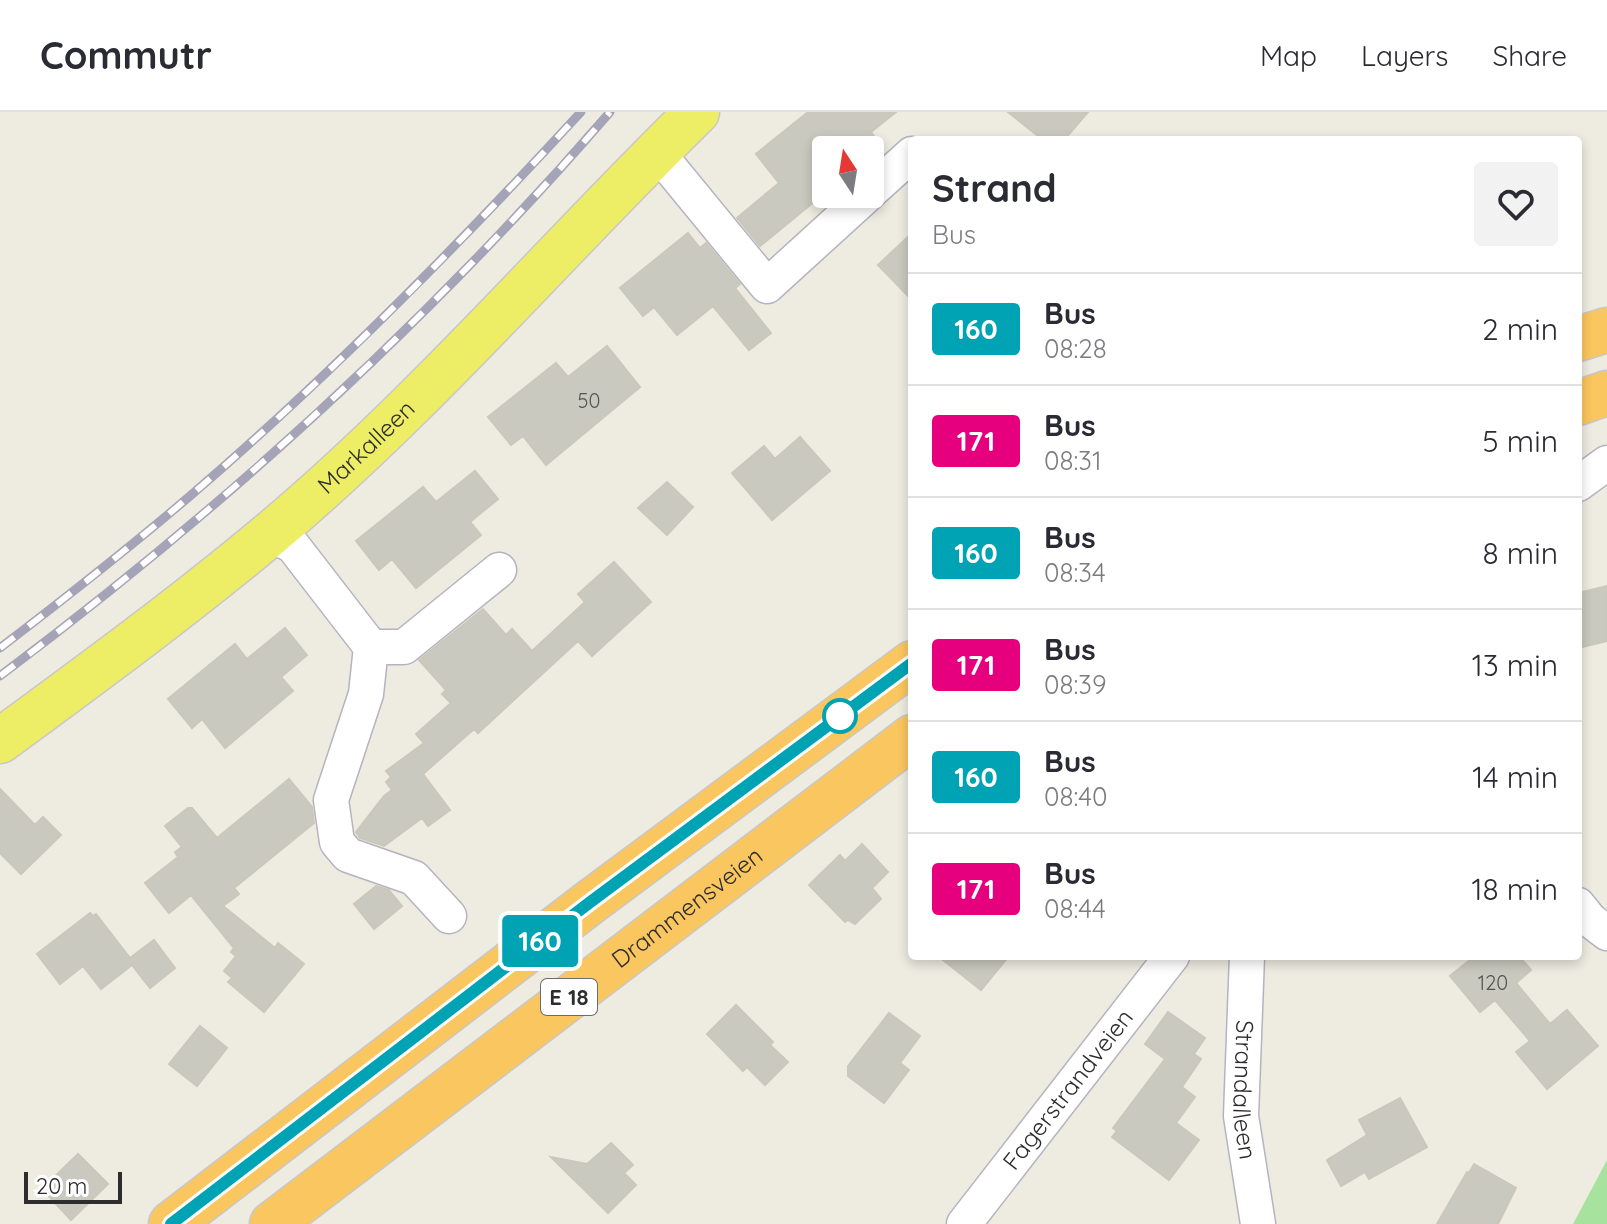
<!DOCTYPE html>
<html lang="en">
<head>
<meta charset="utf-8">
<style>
	body { margin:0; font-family:Quicksand,sans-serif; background:#f2f2f3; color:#2b2b33; height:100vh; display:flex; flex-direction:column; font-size:30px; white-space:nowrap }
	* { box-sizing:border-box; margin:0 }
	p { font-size:26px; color:#7c7c81 }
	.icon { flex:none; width:44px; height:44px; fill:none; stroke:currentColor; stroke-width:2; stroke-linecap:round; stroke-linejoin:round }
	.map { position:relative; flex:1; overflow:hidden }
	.panel { position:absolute; left:908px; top:24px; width:674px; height:824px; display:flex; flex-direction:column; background:#fff; border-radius:8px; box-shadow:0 4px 12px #0003 }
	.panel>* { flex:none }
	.badge { padding:0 16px; border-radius:6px; font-size:28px; line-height:52px }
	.needle { width:52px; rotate:348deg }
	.controls { position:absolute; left:812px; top:24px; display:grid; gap:16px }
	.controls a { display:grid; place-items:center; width:72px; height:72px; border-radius:8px; background:#fff; box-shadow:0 4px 12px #0003; font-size:40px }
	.scale { position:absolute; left:24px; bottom:20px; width:98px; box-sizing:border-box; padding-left:8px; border:4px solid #2d2d2d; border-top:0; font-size:22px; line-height:28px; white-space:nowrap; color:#2d2d2d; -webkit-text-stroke:6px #fff; paint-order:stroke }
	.map>.badge { position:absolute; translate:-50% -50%; box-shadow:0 0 0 4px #fff }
	.round { display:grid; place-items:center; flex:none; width:84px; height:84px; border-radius:8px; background:#f2f2f3 }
	.overview { display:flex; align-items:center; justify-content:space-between; height:136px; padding:0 24px }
	h1 { font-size:38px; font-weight:700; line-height:60px }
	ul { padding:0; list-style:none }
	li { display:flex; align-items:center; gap:24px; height:112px; padding:0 24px; border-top:2px solid #e1e1e2 }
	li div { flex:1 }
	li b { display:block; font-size:30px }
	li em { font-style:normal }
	li .badge { min-width:88px; font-weight:700; text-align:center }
	header { display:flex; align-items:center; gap:48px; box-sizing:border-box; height:112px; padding:0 40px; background:#fff; border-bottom:2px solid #e1e1e2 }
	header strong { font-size:38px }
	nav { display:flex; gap:44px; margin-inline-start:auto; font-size:28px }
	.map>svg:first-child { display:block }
	.green { fill:#a7e39f }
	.building { fill:#cac9bf; stroke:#cac8ba; stroke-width:2 }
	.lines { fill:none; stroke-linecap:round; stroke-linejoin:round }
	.minor-casing { stroke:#b4b4c0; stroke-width:37 }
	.major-casing { stroke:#c8c8c8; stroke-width:47 }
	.highway-casing { stroke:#c8c8c8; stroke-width:47 }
	.minor { stroke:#fff; stroke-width:34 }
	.major { stroke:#eeed66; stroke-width:44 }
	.highway { stroke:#fac65f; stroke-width:44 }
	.rail-casing { stroke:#a5a3b7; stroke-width:9 }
	.rail { stroke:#fff; stroke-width:6; stroke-dasharray:18; stroke-linecap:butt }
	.line-casing { stroke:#fff; stroke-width:18 }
	.line { stroke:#00a3b4; stroke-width:12 }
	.stop-dot { fill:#fff; stroke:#00a3b4; stroke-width:4 }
	.labels { text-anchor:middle; stroke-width:6; stroke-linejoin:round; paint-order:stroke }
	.number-label { font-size:20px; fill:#545452 }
	.shield { fill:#fff; stroke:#6c6c6c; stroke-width:2 }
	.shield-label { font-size:22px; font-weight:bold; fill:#2d2d2d }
	.street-label { font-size:24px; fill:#2d2d2d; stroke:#fff }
</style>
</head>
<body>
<header>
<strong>Commutr</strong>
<nav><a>Map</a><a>Layers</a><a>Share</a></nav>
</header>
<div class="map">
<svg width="1607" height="1112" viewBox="0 0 1607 1112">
	<rect width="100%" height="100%" fill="#eeebe1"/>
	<path class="green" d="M 1607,1048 L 1607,1112 L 1573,1112 Z"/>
	<path class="building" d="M 808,0 L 896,0 L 871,20 L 882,35 L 870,44 L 870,38 L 826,38 L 826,80 L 760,134 L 737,106 L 779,71 L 756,42 Z
		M 1008,0 L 1088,0 L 1064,28 L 1043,28 Z
		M 688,121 L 700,136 L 706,131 L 740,172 L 735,176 L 771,221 L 749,238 L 713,194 L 677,223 L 654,195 L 643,204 L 620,176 Z
		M 912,121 L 912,188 L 878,153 Z
		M 607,234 L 640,275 L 546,353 L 523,324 L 511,333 L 488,305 L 556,251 L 568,265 Z
		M 800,325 L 830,359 L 772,408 L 732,361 L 764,334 L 775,347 Z
		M 475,359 L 498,387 L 470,410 L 481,423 L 416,476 L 392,447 L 379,458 L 356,429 L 423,375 L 436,390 Z
		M 667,370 L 693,395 L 667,423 L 638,396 Z
		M 614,450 L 651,490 L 592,544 L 578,529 L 478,621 L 474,617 L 423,662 L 450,698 L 428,714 L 422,706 L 384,734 L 360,726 L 356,720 L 384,684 L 392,678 L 386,670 L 391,665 L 386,659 L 424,631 L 416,622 L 451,591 L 442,582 L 446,578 L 419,548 L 483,497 L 506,523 L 512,517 L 532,539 L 585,490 L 578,482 Z
		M 1607,474 L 1607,529 L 1578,536 L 1578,481 Z
		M 285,516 L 307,543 L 281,565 L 293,579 L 225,636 L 202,607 L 192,616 L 168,587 L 235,532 L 247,547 Z
		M 289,667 L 312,695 L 314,711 L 234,776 L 239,782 L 223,794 L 275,836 L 278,831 L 304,852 L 264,900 L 228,870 L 232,866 L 224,859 L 236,844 L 231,840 L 234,836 L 191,783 L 169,801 L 145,771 L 178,745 L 175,740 L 182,735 L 165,714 L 188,696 L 192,696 L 217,726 Z
		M 0,677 L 35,713 L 43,705 L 61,723 L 21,762 L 0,741 Z
		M 862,732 L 888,760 L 872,776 L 881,787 L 855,812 L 848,808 L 845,810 L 809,773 L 840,743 L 845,749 Z
		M 376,774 L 389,778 L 402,794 L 374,817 L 354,792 Z
		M 90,801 L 93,804 L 96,802 L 130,846 L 154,828 L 175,856 L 150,876 L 132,853 L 101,877 L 83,854 L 60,872 L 37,842 Z
		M 938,844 L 1009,844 L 981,878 Z
		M 1475,844 L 1519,844 L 1531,858 L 1516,871 L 1550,912 L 1567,898 L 1598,934 L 1547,977 L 1516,940 L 1530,929 L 1495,888 L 1480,900 L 1450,864 Z
		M 736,893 L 773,930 L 770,933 L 788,950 L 765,973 L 747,955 L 743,959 L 707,922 Z
		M 1168,900 L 1205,926 L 1194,942 L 1201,947 L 1182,975 L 1195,985 L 1176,1011 L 1199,1028 L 1169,1068 L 1112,1025 L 1117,1019 L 1113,1016 L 1165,947 L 1145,932 Z
		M 889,901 L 920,924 L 900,951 L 909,958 L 884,991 L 848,964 L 848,954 Z
		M 200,914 L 227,936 L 197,974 L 169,952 Z
		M 1400,986 L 1427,1035 L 1369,1067 L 1365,1060 L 1341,1074 L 1327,1048 L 1367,1023 L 1359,1008 Z
		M 611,1031 L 633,1053 L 624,1061 L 636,1073 L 608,1101 L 551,1045 L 587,1052 Z
		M 78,1042 L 108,1072 L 71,1108 L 42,1077 Z
		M 1474,1052 L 1516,1076 L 1498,1112 L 1437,1112 L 1467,1060 L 1469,1061 Z"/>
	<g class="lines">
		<g class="minor-casing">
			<g id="minor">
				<path d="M 657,40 L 767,174 L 868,82"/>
				<path d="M 870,80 L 912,42"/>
				<path d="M 1578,372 L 1607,351"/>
				<path d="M 271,422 L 293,434 L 371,535 L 366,582 L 331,688 L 337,730 L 348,743 L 414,766 L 449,804"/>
				<path d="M 371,535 L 404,535 L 499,458"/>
				<path d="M 1578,793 L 1590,808 L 1607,821"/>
				<path id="s1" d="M 1247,844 L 1241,1004 L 1258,1112"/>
				<path id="s2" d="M 964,1112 L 1172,844"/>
			</g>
		</g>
		<g class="major-casing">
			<g id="major">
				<path id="s3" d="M 0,629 C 91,562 183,495 270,422 C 423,294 554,140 697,0"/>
			</g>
		</g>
		<g class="highway-casing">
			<g id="highway">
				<path d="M 1578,227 L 1607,218"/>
				<path d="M 1578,291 L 1607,281"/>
				<path d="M 171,1112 L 589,791 L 912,551"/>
				<path id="s4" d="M 272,1112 L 912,625"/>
			</g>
		</g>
		<use href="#minor" class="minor"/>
		<use href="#major" class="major"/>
		<use href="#highway" class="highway"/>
		<g class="rail-casing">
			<path id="rail" d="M 0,536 C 64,487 128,437 190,384 C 329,265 457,135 581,0
				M 0,564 C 221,398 430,209 610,0"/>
		</g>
		<use href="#rail" class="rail"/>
	</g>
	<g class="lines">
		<g class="line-casing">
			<path id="line" d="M 171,1112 L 589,791 L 912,551"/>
		</g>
		<use href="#line" class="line"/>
	</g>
	<circle class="stop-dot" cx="840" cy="604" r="16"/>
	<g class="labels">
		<g class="number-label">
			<text x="589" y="296">50</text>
			<text x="1493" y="878">120</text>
		</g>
		<rect class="shield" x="541" y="867" width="56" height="36" rx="6"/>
		<g class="shield-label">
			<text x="569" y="893">E 18</text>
		</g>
		<g class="street-label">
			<text dy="8" stroke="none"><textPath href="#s3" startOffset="470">Markalleen</textPath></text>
			<text dy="8" stroke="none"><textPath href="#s4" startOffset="522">Drammensveien</textPath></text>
			<text dy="8" stroke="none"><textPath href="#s2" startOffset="170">Fagerstrandveien</textPath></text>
			<text dy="8" stroke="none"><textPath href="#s1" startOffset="134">Strandalleen</textPath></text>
		</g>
	</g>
</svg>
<div class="controls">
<a><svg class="needle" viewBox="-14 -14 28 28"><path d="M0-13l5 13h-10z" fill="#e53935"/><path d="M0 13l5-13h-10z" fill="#7c7c81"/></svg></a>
</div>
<div class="scale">20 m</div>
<b class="badge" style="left:540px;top:829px;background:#00a3b4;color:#fff">160</b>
<section class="panel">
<div class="overview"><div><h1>Strand</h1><p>Bus</p></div><a class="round"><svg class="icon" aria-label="heart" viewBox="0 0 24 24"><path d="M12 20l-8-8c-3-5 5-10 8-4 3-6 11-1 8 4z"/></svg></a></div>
<ul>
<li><span class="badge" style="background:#00a3b4;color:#fff">160</span><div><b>Bus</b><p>08:28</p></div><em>2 min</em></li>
<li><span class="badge" style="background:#e6007e;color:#fff">171</span><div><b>Bus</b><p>08:31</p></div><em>5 min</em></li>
<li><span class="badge" style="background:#00a3b4;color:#fff">160</span><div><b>Bus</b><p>08:34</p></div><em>8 min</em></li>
<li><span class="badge" style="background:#e6007e;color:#fff">171</span><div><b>Bus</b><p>08:39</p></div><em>13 min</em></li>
<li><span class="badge" style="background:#00a3b4;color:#fff">160</span><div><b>Bus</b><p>08:40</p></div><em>14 min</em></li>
<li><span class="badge" style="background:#e6007e;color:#fff">171</span><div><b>Bus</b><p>08:44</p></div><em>18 min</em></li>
</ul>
</section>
</div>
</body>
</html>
